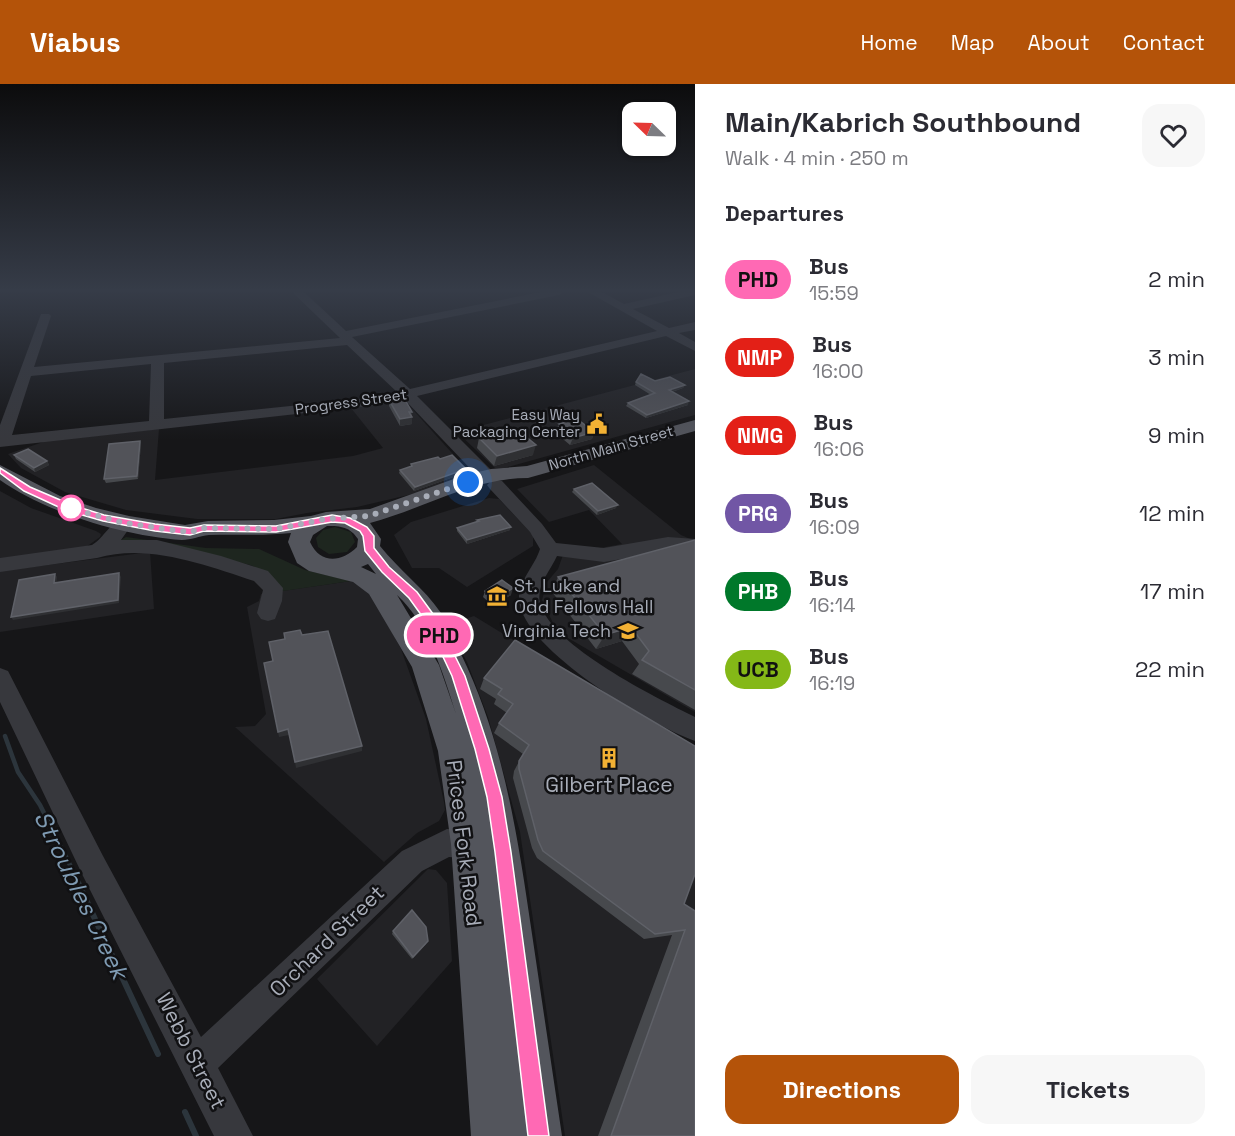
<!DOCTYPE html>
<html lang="en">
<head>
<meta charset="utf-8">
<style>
	body { margin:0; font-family:"Space Grotesk",sans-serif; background:#f7f7f7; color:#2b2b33; height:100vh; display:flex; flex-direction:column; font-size:22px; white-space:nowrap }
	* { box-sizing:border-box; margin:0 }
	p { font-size:20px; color:#7c7c81 }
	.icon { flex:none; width:33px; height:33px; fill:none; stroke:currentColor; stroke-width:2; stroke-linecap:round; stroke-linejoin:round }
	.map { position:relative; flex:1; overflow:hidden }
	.details { display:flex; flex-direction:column; background:#fff; width:540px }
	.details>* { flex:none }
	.badge { padding:0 12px; border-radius:20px; font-size:21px; line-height:39px }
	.needle { width:39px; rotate:293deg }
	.buttons { position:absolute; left:622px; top:18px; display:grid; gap:12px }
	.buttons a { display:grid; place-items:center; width:54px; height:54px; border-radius:12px; background:#fff; box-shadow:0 2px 4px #0004; font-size:30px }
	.you { position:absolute; width:30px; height:30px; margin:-15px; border:4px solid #fff; border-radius:50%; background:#1a73e8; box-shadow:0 0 0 9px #1a73e833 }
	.map>.badge { position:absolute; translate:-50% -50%; box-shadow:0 0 0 3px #fff }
	h2 { padding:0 30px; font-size:22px; line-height:54px }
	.round { display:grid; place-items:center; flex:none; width:63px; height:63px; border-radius:18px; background:#f7f7f7 }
	.summary { display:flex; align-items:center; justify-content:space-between; height:102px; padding:0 30px }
	h1 { font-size:28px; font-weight:700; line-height:45px }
	.action { display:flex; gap:12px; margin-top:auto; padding:12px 30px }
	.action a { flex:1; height:69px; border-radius:18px; background:#b45309; color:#fff; font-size:24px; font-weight:700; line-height:69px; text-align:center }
	.action a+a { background:#f7f7f7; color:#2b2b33 }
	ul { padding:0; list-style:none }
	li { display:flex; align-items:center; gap:18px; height:78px; padding:0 30px }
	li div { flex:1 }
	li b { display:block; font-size:22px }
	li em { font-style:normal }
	li .badge { min-width:66px; font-weight:700; text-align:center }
	header { display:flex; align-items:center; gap:36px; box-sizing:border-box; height:84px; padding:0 30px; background:#b45309; color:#fff }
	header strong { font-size:28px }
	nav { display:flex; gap:33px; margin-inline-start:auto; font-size:21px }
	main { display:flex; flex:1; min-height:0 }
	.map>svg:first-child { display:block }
	.built { fill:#222225 }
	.green { fill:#1e261f }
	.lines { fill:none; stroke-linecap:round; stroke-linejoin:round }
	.stream-far1 { stroke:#2c353c; stroke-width:4.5 }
	.stream { stroke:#2c353c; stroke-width:6 }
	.minor { fill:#37383d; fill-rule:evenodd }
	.major { fill:#53555c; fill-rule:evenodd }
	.wall { fill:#47494d }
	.shaded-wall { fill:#2f3033 }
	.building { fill:#525359; stroke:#5f6168; stroke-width:1.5 }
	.line { fill:#ff69b4; stroke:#fff; stroke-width:1.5 }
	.walk { stroke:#a8adb8; stroke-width:6; stroke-dasharray:0 10.8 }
	.stop-dot { fill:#fff; stroke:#ff69b4; stroke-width:3 }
	.labels { text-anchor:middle; stroke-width:5; stroke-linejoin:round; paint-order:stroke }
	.far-street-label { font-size:15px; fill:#a8adb8; stroke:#111113 }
	.far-poi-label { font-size:15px; fill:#a8adb8; stroke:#111113; text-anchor:end }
	.poi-label { font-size:18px; fill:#a8adb8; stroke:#111113; text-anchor:start }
	.near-poi-label { font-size:21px; fill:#a8adb8; stroke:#111113 }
	.near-street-label { font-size:21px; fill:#a8adb8; stroke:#111113 }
	.near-water-label { font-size:24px; font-style:italic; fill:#7f9bb3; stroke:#111113 }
</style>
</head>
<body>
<header>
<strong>Viabus</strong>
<nav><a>Home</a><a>Map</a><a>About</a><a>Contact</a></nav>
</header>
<main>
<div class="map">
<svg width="695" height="1052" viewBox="0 0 695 1052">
	<rect width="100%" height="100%" fill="#161618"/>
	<path class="built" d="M 695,285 L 695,331 L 504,384 L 495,384 L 457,348 Z
		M 404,316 L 471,390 L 417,409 L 357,423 L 307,429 L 276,435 L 197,435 L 126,426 L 65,408 L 21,384 L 8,370 L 46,357 L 159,345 L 155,396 L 353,372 L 383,364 L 351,324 Z
		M 594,381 L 681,451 L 695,457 L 695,628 L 568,554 L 553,539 L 542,516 L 547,498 L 558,485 L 563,471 L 622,460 L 589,426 L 549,438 L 517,405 Z
		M 0,407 L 31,424 L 96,447 L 101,450 L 100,453 L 86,463 L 0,475 Z
		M 489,414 L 499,415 L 533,451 L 533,462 L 467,503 L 439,484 L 412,484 L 394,451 L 411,438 Z
		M 150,468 L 154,525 L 0,548 L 0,487 Z
		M 351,497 L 372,510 L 401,565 L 426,635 L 444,718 L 445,726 L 439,737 L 417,749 L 384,778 L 235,643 L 255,642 L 266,630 L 247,523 L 259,517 L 261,510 Z
		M 474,532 L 695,667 L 695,1052 L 565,1052 L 520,748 L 488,633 L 467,578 L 447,541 Z
		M 428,785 L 436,786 L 447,799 L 452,877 L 377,962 L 317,895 Z"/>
	<path class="green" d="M 335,443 L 351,448 L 355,458 L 347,468 L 329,470 L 318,463 L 316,454 L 323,446 Z
		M 126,453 L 206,464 L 259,465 L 305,486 L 351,497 L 283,507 C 275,495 264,487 250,481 L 176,462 L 121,456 Z"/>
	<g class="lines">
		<path class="stream-far1" d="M 5,652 L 18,688 L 40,721 L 75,791"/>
		<path class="stream" d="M 74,790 L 158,970
			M 185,1028 L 196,1052"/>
		<path class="minor" d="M 292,208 L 304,208 L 346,247 L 541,208 L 564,208 L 559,211 L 352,253 L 410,305 L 657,247 L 588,208 L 602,208 L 624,220 L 678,208 L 695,208 L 695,211 L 633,225 L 669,244 L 695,238 L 695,246 L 679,249 L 695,258 L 695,267 L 666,252 L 417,312 L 494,389 L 496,393 L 494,396 L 502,397 L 542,440 L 556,459 L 604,464 L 668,453 L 695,455 L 695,469 L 668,467 L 604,478 L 557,472 C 550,487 536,502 540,519 C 551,562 657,614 695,633 L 695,657 C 651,641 523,566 519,516 C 518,497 535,482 540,465 L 530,448 L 490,405 L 487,401 L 490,398 L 482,397 L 404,315 L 377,321 L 0,363 L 0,341 L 41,230 L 49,230 L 51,232 L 34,283 L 340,254 ZM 347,261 L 397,308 L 377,313 L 164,335 L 164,279 ZM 151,280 L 149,337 L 12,351 L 31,292 Z
			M 124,433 L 130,435 L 133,439 L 121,456 L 157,456 L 221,472 L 268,487 L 283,504 L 282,517 L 275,535 L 268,537 L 261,535 L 257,529 L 263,506 L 254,497 C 205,481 148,459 97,474 L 0,488 L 0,474 L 92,461 C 104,454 111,437 124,433 Z
			M 0,584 L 8,587 L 103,772 L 201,953 L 402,767 L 447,745 L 468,746 L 478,750 L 482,760 L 478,770 L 468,774 L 449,773 L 422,787 L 218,984 L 253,1052 L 214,1052 L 83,792 L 0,618 Z"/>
		<path class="major" d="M 695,336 L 695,347 L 528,394 C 472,394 423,425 370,439 L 381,455 L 380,462 C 399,486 424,504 441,529 C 449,542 455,556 461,570 C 504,658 518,754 532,850 C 542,917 552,985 562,1052 L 471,1052 L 451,760 L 438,667 L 412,583 L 369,510 L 353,498 L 309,487 L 297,479 L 288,458 L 291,449 C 264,452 236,450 209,451 C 199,452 191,456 182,456 C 124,452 47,429 0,396 L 0,381 L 60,412 L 96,424 L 129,432 L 185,441 L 208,437 L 274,436 L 311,432 L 326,428 L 370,425 L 465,391 L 491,385 L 527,382 ZM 327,442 C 341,442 350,443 358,455 L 357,463 C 341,479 320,480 310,458 L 313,451 ZM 368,480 L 376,490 L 361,483 ZM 397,511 C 429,541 443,589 456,630 L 439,581 Z"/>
	</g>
	<path class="wall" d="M 655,297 L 685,301 L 683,304 L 672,308 L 688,321 L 646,334 L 626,322 L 628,319 L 651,311 L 635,301 L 636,298 Z
		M 389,316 L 412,332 L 412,340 L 400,342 L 389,322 Z
		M 559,340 L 594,348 L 592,355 L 570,361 L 557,350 Z
		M 512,348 L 533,371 L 494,382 L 477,364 L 479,354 Z
		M 140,357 L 141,360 L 138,395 L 106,399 L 104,395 Z
		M 14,371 L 47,377 L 49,381 L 35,388 L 16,375 Z
		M 440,375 L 465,389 L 414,407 L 399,389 L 400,386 L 410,383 L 411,380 Z
		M 574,405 L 616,424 L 597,431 L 572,408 Z
		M 477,436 L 510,446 L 467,460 L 457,447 L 457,444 L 477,438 Z
		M 695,456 L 695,626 L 632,590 L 639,580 L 622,557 L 596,565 L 552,508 L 558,493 Z
		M 485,507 L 511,511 L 493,522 L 483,513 Z
		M 515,556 L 684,820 L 695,1052 L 598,1052 L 672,851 L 644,855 L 537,774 L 532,764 L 513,694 L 514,687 L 523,670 L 494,649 L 499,639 L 507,629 L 494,620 L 496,615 L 480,605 L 484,594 Z
		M 393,847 L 426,860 L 412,875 L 392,850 Z"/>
	<path class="shaded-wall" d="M 685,301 L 683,304 L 668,309 L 669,306 Z
		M 689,317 L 688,321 L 646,334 L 647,331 Z
		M 409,328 L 412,328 L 412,340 L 400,342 L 400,335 Z
		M 594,348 L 592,355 L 570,361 L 573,354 Z
		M 140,357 L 141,360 L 138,395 L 137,392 Z
		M 536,361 L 533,371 L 494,382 L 497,372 Z
		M 47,377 L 49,381 L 35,388 L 34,384 Z
		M 466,385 L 465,389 L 414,407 L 415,403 Z
		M 618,421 L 616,424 L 597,431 L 598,427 Z
		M 511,443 L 510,446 L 467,460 L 467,456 Z
		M 119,489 L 121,493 L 119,519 L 13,536 L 11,533 Z
		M 55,490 L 57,493 L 56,503 L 54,499 Z
		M 513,504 L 511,511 L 493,522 L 495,516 Z
		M 631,543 L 622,557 L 596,565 L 605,551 Z
		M 288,645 L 289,651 L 279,653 L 278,648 Z
		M 362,662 L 362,667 L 296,684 L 295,678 Z"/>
	<path class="building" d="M 641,290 L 655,297 L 670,293 L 685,301 L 669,306 L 689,317 L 647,331 L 628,319 L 655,309 L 636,298 Z
		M 404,314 L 412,328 L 409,328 L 412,333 L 400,335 L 389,316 Z
		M 573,336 L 581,338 L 594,348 L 573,354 L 559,343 L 562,342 L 559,340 Z
		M 510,346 L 512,348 L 519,347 L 536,361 L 497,372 L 479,354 Z
		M 140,357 L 137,392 L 104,395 L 109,360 Z
		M 28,365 L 47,377 L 34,384 L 14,371 Z
		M 452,371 L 466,385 L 415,403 L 400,386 L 412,382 L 411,380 L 438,373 L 440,375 Z
		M 592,399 L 618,421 L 598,427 L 574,405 Z
		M 500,431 L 511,443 L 467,456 L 457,444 L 479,437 L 477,436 Z
		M 695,456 L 695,606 L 642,576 L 649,567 L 631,543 L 605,551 L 558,493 Z
		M 119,489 L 118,516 L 11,533 L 19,496 L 55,490 L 54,499 Z
		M 502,496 L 513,504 L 495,516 L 485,507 Z
		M 300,546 L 302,551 L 328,547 L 362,662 L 295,678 L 288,645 L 278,648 L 264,579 L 273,577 L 269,558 L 285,555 L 284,549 Z
		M 515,556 L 695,662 L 695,790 L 684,820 L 695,827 L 695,1052 L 611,1052 L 685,846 L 655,850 L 543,767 L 538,756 L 519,685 L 519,677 L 529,661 L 499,639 L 513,620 L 498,610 L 502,605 L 484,594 Z
		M 412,826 L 426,843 L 428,857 L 413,873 L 393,847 Z"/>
	<linearGradient id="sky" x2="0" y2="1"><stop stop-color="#0c0c0d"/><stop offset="0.58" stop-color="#363c48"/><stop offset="1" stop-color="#363c48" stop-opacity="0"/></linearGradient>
	<rect width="695" height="356" fill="url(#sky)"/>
	<path class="line" d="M 0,384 L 30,403 L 72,421 L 104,431 L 155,440 L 190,444 L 204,441 L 276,442 L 332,431 L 350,434 L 367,443 L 374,452 L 374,464 L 389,483 L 417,508 L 436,534 L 465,592 L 489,665 L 502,713 L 511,768 L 549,1052 L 528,1052 L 495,768 L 487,713 L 475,665 L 452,592 L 427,539 L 409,514 L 382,488 L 365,467 L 363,452 L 360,447 L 345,439 L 332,438 L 276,448 L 204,447 L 190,451 L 155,447 L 103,437 L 65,426 L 24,407 L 0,389 Z"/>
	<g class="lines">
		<path class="walk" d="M 71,424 L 69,424 L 124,439 L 180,447 L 190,448 L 204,444 L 276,445 L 326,435 L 369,432 L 468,398"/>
	</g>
	<defs>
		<g id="civic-bare" transform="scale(1.62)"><path d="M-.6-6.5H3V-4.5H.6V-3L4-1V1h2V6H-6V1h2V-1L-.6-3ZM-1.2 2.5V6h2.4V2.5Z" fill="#f2b134" stroke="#111113" stroke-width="2.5" paint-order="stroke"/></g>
		<g id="museum-bare" transform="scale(1.62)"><path d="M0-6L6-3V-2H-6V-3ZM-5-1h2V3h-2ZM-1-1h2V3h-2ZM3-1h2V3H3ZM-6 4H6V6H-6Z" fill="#f2b134" stroke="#111113" stroke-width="2.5" paint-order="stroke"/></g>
		<g id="university-bare" transform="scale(1.62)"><path d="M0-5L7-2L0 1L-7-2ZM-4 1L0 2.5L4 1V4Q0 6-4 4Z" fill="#f2b134" stroke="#111113" stroke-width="2.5" paint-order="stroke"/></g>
		<g id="building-bare" transform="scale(1.62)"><path d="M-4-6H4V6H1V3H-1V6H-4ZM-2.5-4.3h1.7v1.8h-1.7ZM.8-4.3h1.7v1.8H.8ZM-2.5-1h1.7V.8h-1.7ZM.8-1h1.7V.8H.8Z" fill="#f2b134" stroke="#111113" stroke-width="2.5" paint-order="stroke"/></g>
	</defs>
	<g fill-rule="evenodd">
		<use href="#civic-bare" x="597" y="340"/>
		<use href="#museum-bare" x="497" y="512"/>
		<use href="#university-bare" x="628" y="547"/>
		<use href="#building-bare" x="609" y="674"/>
	</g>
	<circle class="stop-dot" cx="71" cy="424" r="12"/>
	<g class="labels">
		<g class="far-street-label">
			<text transform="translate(351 318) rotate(-8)" y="5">Progress Street</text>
			<text transform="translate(611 364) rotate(-16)" y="5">North Main Street</text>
		</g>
		<g class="far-poi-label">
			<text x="580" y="336">Easy Way<tspan x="580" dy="17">Packaging Center</tspan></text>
		</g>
		<g class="poi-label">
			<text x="514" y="508">St. Luke and<tspan x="514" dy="21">Odd Fellows Hall</tspan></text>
			<text x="611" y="553" text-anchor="end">Virginia Tech</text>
		</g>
		<g class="near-poi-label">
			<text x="609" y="708">Gilbert Place</text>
		</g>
		<g class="near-street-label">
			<text transform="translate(464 759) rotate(83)" y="7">Prices Fork Road</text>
			<text transform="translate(327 857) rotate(-44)" y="7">Orchard Street</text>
			<text transform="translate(191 967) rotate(63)" y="7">Webb Street</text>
		</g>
		<g class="near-water-label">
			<text transform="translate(81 811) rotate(64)" y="8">Stroubles Creek</text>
		</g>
	</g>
</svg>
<div class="buttons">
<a><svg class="needle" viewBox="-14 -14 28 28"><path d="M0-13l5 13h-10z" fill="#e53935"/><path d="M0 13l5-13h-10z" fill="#7c7c81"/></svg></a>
</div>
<div class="you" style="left:468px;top:398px"></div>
<b class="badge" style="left:439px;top:551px;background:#ff69b4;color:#111">PHD</b>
</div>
<section class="details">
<div class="summary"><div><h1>Main/Kabrich Southbound</h1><p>Walk · 4 min · 250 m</p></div><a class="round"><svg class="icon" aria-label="heart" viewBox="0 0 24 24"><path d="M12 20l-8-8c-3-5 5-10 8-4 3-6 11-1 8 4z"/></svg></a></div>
<h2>Departures</h2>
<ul>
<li><span class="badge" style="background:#ff69b4;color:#111">PHD</span><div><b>Bus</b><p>15:59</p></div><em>2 min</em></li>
<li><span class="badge" style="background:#e32017;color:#fff">NMP</span><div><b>Bus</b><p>16:00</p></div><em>3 min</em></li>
<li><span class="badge" style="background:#e32017;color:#fff">NMG</span><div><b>Bus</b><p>16:06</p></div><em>9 min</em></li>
<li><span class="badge" style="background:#7156a5;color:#fff">PRG</span><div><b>Bus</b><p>16:09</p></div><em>12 min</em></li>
<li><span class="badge" style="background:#00782a;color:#fff">PHB</span><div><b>Bus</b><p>16:14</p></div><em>17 min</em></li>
<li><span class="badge" style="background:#84b817;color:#111">UCB</span><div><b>Bus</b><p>16:19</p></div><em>22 min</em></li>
</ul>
<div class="action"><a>Directions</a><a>Tickets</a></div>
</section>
</main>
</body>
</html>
